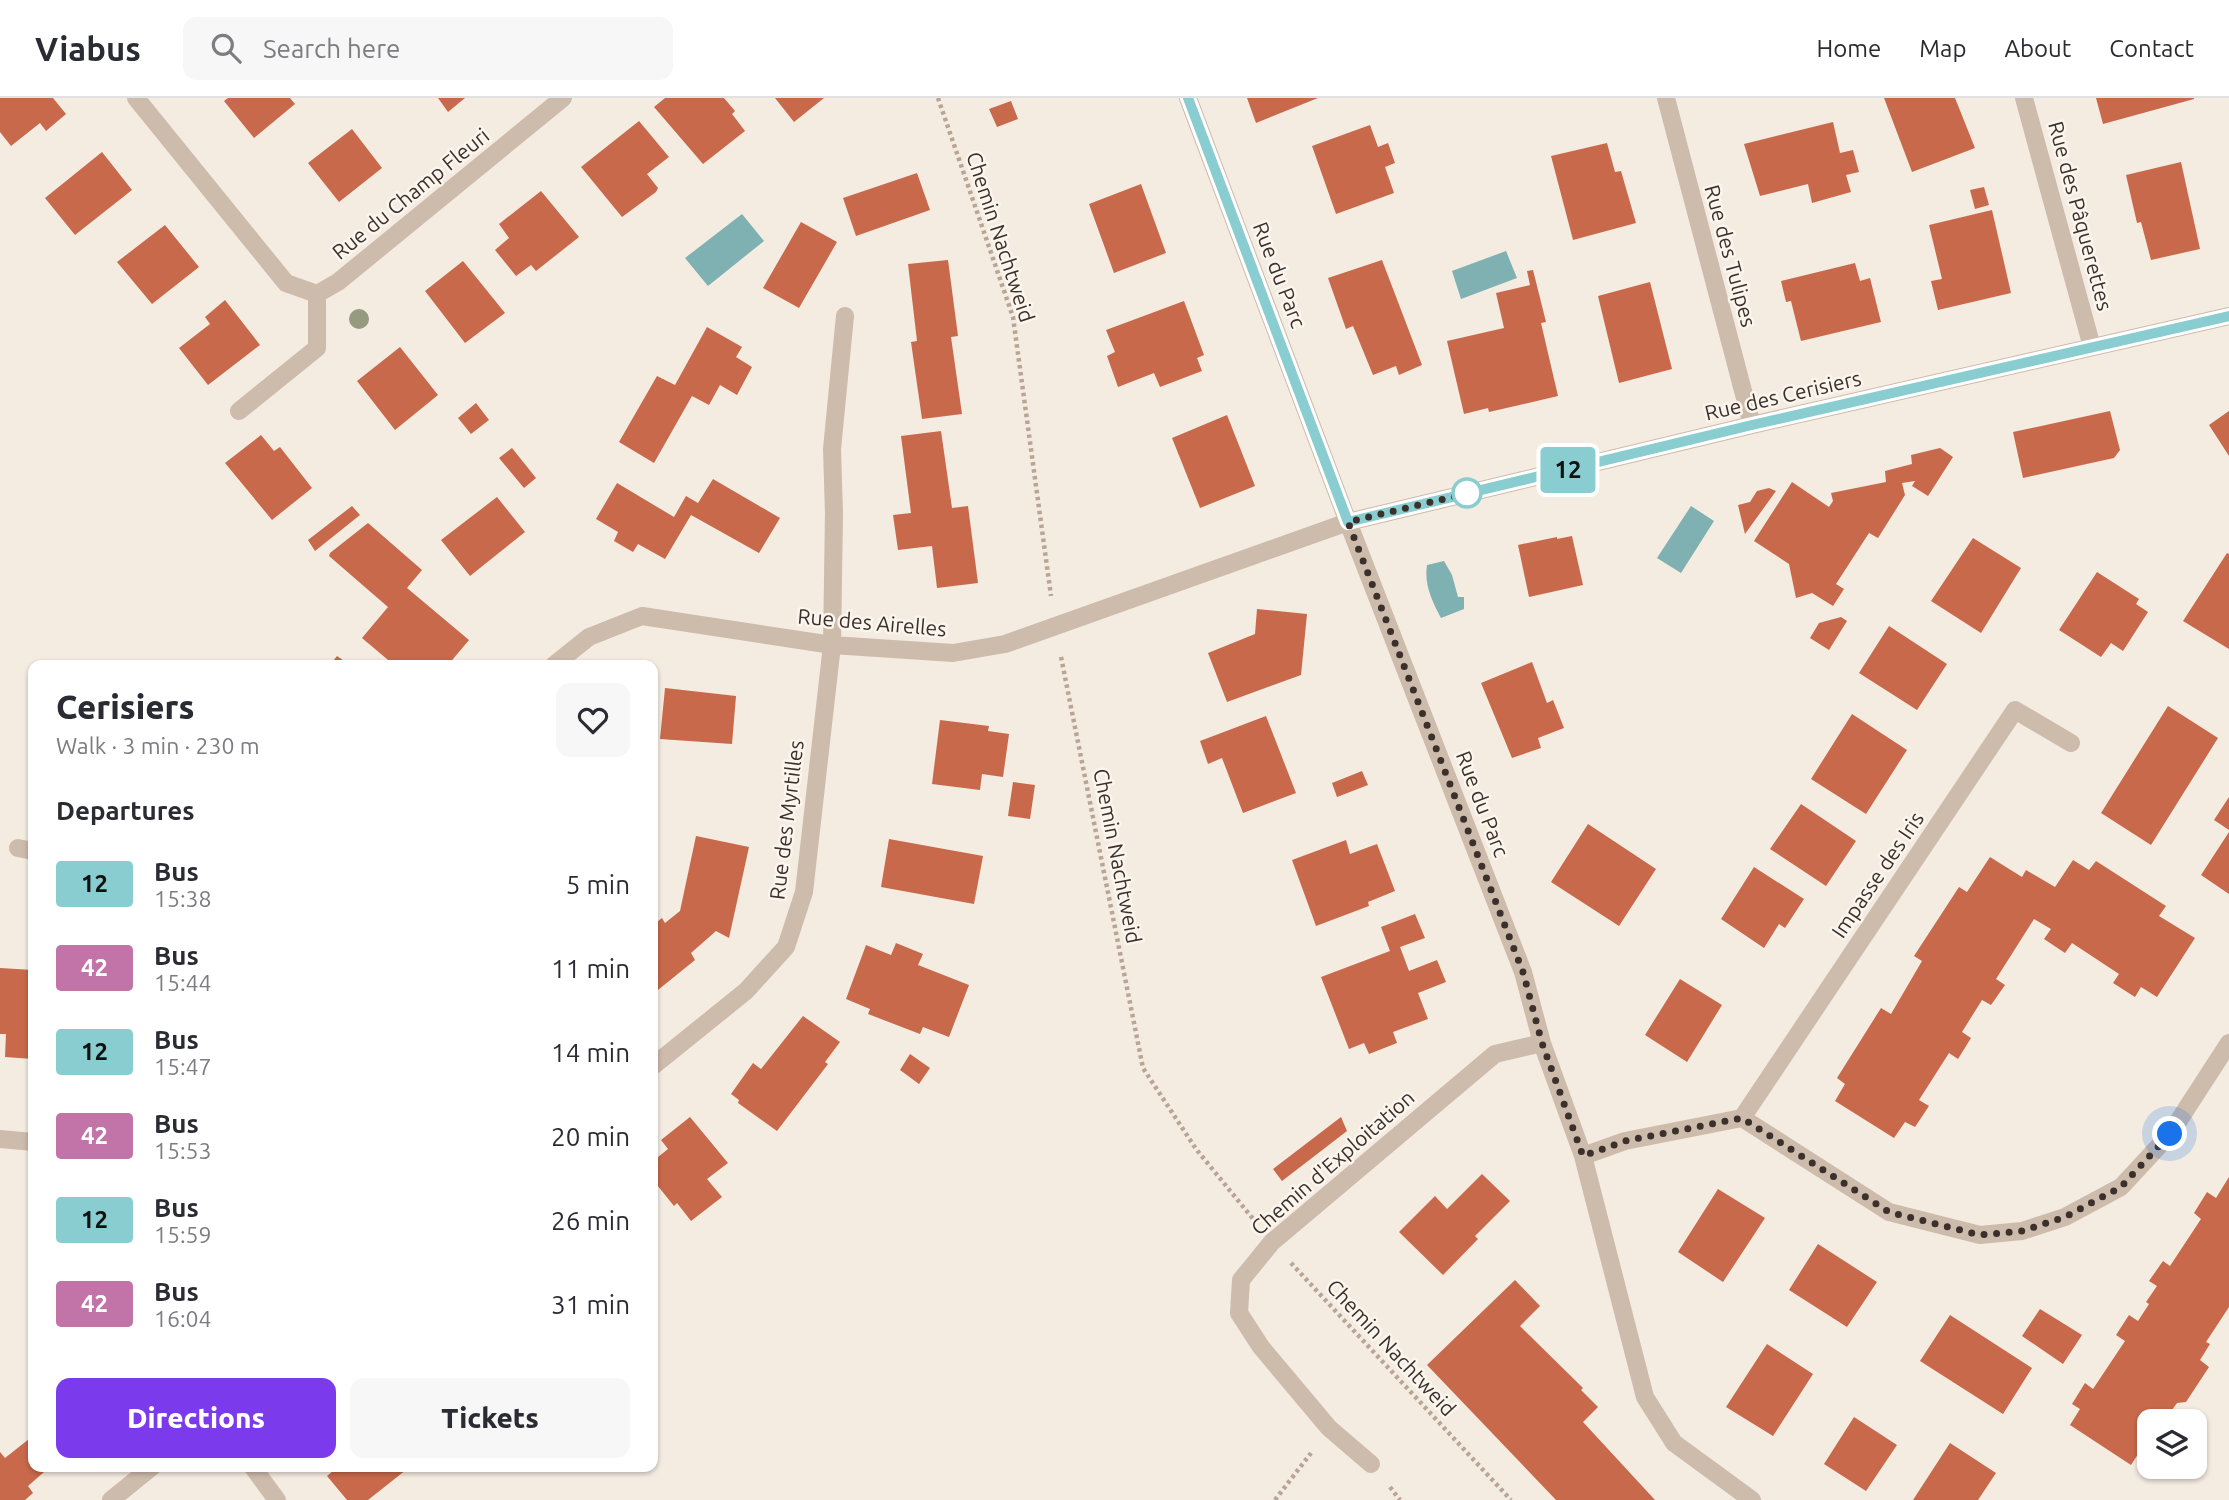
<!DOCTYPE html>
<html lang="en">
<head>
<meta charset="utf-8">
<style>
	body { margin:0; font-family:Ubuntu,sans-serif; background:#f7f7f7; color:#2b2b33; height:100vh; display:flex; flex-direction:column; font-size:26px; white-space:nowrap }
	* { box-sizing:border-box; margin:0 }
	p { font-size:23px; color:#7c7c81 }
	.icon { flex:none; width:38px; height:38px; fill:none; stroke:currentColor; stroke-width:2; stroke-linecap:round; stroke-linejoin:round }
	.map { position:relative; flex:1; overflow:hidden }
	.side { position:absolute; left:28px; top:562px; width:630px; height:812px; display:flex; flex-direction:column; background:#fff; border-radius:14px; box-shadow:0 2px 5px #0004 }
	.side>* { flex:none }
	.badge { padding:0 14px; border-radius:5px; font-size:24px; line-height:46px }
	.tools { position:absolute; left:2137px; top:1311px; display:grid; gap:14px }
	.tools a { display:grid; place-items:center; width:70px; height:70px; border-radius:14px; background:#fff; box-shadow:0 2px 5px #0004; font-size:35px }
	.you { position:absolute; width:35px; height:35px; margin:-18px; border:5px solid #fff; border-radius:50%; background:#1a73e8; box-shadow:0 0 0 10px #1a73e833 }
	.map>.badge { position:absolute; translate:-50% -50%; box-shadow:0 0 0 4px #fff }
	h2 { padding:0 28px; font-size:26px; line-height:63px }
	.round { display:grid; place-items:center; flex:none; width:74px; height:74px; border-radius:14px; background:#f7f7f7 }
	.headline { display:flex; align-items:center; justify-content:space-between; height:119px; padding:0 28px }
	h1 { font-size:33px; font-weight:800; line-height:52px }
	.button { display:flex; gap:14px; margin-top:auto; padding:14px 28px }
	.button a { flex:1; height:80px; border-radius:14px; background:#7c3aed; color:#fff; font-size:28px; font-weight:800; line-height:80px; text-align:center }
	.button a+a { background:#f7f7f7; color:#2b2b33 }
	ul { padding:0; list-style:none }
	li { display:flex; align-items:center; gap:21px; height:84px; padding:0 28px }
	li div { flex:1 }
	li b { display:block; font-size:26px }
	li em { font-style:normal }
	li .badge { min-width:77px; font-weight:700; text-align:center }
	header { display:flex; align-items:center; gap:42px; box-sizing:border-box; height:98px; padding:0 35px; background:#fff; border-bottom:2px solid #e1e1e2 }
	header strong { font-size:33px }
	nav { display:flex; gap:38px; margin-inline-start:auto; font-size:24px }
	.search { width:490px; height:63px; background:#f7f7f7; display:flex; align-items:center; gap:18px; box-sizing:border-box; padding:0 24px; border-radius:14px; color:#7c7c81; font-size:26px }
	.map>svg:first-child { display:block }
	.water { fill:#7fb0b2 }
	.building { fill:#c8694b }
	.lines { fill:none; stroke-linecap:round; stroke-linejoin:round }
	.path { stroke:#b9a596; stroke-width:4.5; stroke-dasharray:3.5 3.5; stroke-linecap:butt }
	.street { stroke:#cdbbac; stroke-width:18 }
	.tree { fill:#969b7f }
	.line-casing { stroke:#fff; stroke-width:16 }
	.line { stroke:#89cdd1; stroke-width:10 }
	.walk { stroke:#3b302b; stroke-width:7; stroke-dasharray:0 12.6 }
	.stop-dot { fill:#fff; stroke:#89cdd1; stroke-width:3.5 }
	.labels { text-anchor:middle; stroke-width:5; stroke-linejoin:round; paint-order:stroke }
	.street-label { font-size:21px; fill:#3b302b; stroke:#fbf5ee }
</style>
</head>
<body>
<header>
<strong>Viabus</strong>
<div class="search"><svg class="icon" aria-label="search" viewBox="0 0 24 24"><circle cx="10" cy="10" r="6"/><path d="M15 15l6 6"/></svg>Search here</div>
<nav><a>Home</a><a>Map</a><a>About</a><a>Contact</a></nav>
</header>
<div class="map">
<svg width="2229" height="1402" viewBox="0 0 2229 1402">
	<rect width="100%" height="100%" fill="#f4ebe1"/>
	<path class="water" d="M 742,116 L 764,143 L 708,188 L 685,160 Z
		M 1506,153 L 1517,180 L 1461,201 L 1452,173 Z
		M 1691,408 L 1714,423 L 1681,475 L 1657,460 Z
		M 1444,463 L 1452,477 L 1458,499 L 1464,499 L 1464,511 L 1441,520 C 1432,503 1424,487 1427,467 Z"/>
	<path class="building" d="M 0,0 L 53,0 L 66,16 L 46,33 L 40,25 L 11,48 L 0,34 Z
		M 228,0 L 290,0 L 295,6 L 254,40 L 224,3 Z
		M 438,0 L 465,0 L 448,14 Z
		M 665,0 L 724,0 L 735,13 L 732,16 L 745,33 L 703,66 L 654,9 Z
		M 775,0 L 824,0 L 794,24 Z
		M 1247,0 L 1318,0 L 1256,25 Z
		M 1884,0 L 1955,0 L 1975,50 L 1912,74 Z
		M 2096,0 L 2194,0 L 2194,1 L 2103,26 Z
		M 1011,3 L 1018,21 L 997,29 L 989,11 Z
		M 639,23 L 669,59 L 647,76 L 658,90 L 656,94 L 622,119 L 581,69 Z
		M 1833,24 L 1840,55 L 1853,52 L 1859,74 L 1846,77 L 1851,94 L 1812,105 L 1808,86 L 1760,98 L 1744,46 Z
		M 1370,27 L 1378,49 L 1388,45 L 1395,65 L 1385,69 L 1394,95 L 1336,116 L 1312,48 Z
		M 352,31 L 382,70 L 339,104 L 308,65 Z
		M 1607,45 L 1615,74 L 1621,73 L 1636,125 L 1573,142 L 1551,58 Z
		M 102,54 L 132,92 L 75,137 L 45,100 Z
		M 2181,64 L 2200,151 L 2151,162 L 2141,124 L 2137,125 L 2126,77 Z
		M 917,75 L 930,112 L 856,138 L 843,100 Z
		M 1141,86 L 1166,155 L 1114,175 L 1089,106 Z
		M 1984,89 L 1989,107 L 1975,111 L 1970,92 Z
		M 541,93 L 579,139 L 536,173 L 531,167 L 516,178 L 495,152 L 509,140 L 499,126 Z
		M 1992,112 L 2011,195 L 1938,212 L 1931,183 L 1942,181 L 1929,127 Z
		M 801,124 L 837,144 L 799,210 L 763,190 Z
		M 165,127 L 199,169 L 152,206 L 117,164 Z
		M 948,162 L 958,238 L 951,239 L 962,316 L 922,321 L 911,244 L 917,243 L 908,166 Z
		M 1382,162 L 1422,267 L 1399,277 L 1396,268 L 1373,277 L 1353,228 L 1346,231 L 1328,180 Z
		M 463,163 L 505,215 L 465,245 L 425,193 Z
		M 1855,165 L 1860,183 L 1870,180 L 1881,224 L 1801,243 L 1791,203 L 1786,204 L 1781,183 Z
		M 1533,172 L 1546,224 L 1541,225 L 1558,298 L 1489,314 L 1488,310 L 1464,316 L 1447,243 L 1504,230 L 1496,195 L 1530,187 L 1527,173 Z
		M 1650,184 L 1672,271 L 1619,285 L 1598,198 Z
		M 225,202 L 260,247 L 208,287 L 179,250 L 210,226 L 205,219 Z
		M 1184,203 L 1204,257 L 1197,260 L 1202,273 L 1160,289 L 1154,275 L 1118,289 L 1107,258 L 1115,254 L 1106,232 Z
		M 707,229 L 742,249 L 736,259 L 752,269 L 737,297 L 720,287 L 709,307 L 692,298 L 654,365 L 619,344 L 657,278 L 675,287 Z
		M 400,249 L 438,297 L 395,332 L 357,283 Z
		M 476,305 L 489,322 L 471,336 L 458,320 Z
		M 2110,313 L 2120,352 L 2114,360 L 2023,380 L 2013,334 Z
		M 2229,313 L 2229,358 L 2209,327 Z
		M 1227,317 L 1255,388 L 1200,410 L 1172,340 Z
		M 941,333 L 952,410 L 968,408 L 978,485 L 937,490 L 932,448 L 898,452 L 893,417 L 911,415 L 901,338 Z
		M 261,337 L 274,353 L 280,349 L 312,390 L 272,422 L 225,365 Z
		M 512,350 L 536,380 L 524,390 L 499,360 Z
		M 1940,350 L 1953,359 L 1928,398 L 1912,388 L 1915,383 L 1902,385 L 1905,397 L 1878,440 L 1869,435 L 1836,486 L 1844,491 L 1833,508 L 1812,495 L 1796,500 L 1789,466 L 1754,443 L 1792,384 L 1829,409 L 1833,403 L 1831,395 L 1886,384 L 1885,373 L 1912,366 L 1911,357 Z
		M 713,381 L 780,420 L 759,455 L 691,417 L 665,461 L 638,446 L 633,454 L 614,443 L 618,434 L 596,421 L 617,385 L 674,419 L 686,398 L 698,405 Z
		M 1769,390 L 1776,393 L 1745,436 L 1738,407 L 1750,404 L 1757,393 Z
		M 497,399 L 525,434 L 470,478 L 441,442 Z
		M 352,408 L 360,417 L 315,453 L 308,442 Z
		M 368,425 L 422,472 L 407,490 L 469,542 L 448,567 L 394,567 L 362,540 L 388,509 L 329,458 L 330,455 Z
		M 1572,438 L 1583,487 L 1529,499 L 1518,447 L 1557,439 L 1557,441 Z
		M 1973,440 L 2021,470 L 1981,535 L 1931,503 Z
		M 2227,455 L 2229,456 L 2229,551 L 2183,523 Z
		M 2097,474 L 2139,501 L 2136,506 L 2148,514 L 2123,553 L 2111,545 L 2101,559 L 2059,532 Z
		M 1257,511 L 1307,516 L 1301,577 L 1227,604 L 1208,555 L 1255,536 Z
		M 1841,519 L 1847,523 L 1829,552 L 1810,540 L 1819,525 Z
		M 1889,528 L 1947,566 L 1917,612 L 1859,575 Z
		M 337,558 L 350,567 L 330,567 Z
		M 1532,564 L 1547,605 L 1553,602 L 1564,630 L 1538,640 L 1541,650 L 1512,660 L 1481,585 Z
		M 665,590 L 736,598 L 732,646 L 660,641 Z
		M 2168,608 L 2218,640 L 2151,747 L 2101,715 Z
		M 1852,616 L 1907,652 L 1866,716 L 1811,681 Z
		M 1266,618 L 1296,695 L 1243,715 L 1222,660 L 1208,666 L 1200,643 Z
		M 940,622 L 989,628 L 988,633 L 1009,636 L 1003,679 L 982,676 L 980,692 L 932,686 Z
		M 1362,673 L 1368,687 L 1337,699 L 1332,685 Z
		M 1013,684 L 1035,687 L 1030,721 L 1008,718 Z
		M 2229,699 L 2229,732 L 2214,722 Z
		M 1801,706 L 1856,743 L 1826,788 L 1770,751 Z
		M 1588,726 L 1656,771 L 1619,828 L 1551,784 Z
		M 2229,734 L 2229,796 L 2201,777 Z
		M 696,738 L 749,749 L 729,840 L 716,833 L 691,855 L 695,862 L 653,896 L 653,827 L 662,820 L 665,825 L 680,813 Z
		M 889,741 L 983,758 L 974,806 L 881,789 Z
		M 1346,742 L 1350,756 L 1377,746 L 1395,793 L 1368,804 L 1369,808 L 1316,828 L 1292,762 Z
		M 1990,759 L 2022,779 L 2026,772 L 2055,789 L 2073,762 L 2089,772 L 2096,763 L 2166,808 L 2159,818 L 2195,840 L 2157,899 L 2141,889 L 2135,899 L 2113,885 L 2119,876 L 2072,845 L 2065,855 L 2044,841 L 2051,831 L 2034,821 L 1996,881 L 2005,887 L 1991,907 L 1982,902 L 1962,934 L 1971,940 L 1958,961 L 1949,955 L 1919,1002 L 1929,1008 L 1915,1029 L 1905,1024 L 1894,1040 L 1835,1003 L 1845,986 L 1837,980 L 1881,910 L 1891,916 L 1922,863 L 1914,858 L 1959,789 L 1967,794 Z
		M 1754,769 L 1804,801 L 1785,830 L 1779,826 L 1764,850 L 1721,821 Z
		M 1415,816 L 1425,840 L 1400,849 L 1409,873 L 1437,862 L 1446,884 L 1418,895 L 1428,921 L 1393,934 L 1397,945 L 1369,956 L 1364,945 L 1349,951 L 1321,879 L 1390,853 L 1381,829 Z
		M 896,845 L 923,856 L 918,867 L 969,887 L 949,939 L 923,929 L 920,936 L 868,916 L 870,911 L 846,901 L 866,847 L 891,857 Z
		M 0,870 L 33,872 L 33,961 L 5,959 L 6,936 L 0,936 Z
		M 1680,881 L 1722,907 L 1687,964 L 1645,937 Z
		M 803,918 L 840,944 L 825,964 L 828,966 L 777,1033 L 738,1005 L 739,1002 L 731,996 L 753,965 L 761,971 Z
		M 910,956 L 930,970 L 919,986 L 900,972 Z
		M 690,1019 L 728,1065 L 707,1081 L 722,1099 L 691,1123 L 677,1105 L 674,1108 L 653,1082 L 653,1063 L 668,1051 L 661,1042 Z
		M 1341,1019 L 1347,1033 L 1282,1083 L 1273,1071 Z
		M 1482,1076 L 1510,1103 L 1475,1138 L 1478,1141 L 1443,1177 L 1399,1134 L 1435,1098 L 1447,1111 Z
		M 2229,1079 L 2229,1209 L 2206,1244 L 2210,1246 L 2200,1262 L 2209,1269 L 2186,1304 L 2177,1305 L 2172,1312 L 2174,1320 L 2172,1323 L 2149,1323 L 2149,1339 L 2131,1367 L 2070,1327 L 2080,1311 L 2072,1306 L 2085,1285 L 2093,1291 L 2125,1243 L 2116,1237 L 2129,1217 L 2138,1223 L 2149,1206 L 2146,1204 L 2157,1188 L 2149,1183 L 2163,1163 L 2170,1168 L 2201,1121 L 2194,1115 L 2207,1094 L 2216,1100 Z
		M 1718,1091 L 1765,1120 L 1723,1184 L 1678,1154 Z
		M 1818,1146 L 1877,1184 L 1847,1229 L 1789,1192 Z
		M 1515,1182 L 1540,1208 L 1520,1228 L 1583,1290 L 1581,1292 L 1598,1309 L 1583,1324 L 1655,1402 L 1556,1402 L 1427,1267 Z
		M 2040,1211 L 2082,1237 L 2063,1266 L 2022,1238 Z
		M 1950,1217 L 2032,1270 L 2003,1316 L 1920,1263 Z
		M 1767,1246 L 1813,1276 L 1773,1338 L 1726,1309 Z
		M 1854,1319 L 1897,1347 L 1866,1393 L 1824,1366 Z
		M 29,1341 L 33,1347 L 33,1368 L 51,1368 L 28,1388 L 33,1395 L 25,1402 L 0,1402 L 0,1354 L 5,1360 Z
		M 1950,1345 L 1996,1375 L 1978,1402 L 1913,1402 Z
		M 339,1368 L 411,1368 L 368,1402 L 347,1402 L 327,1378 Z"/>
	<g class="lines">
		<path class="path" d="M 938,0 L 1013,219 L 1051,498
			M 1061,559 L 1143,970 L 1196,1051 L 1254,1122
			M 1291,1165 L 1511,1402
			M 1390,1389 L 1400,1402
			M 1275,1402 L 1311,1355"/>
		<path class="street" d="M 136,0 L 286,185 L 317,196 L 338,184 L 563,0
			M 1188,0 L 1348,424 L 1523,874 L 1542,945 L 1583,1058 L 1645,1299 L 1674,1345 L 1752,1402
			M 1666,0 L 1752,327
			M 2024,0 L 2092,249
			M 239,313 L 317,250 L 317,196
			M 554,567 L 589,539 L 642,518 L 832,547 L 953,555 L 1005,546 L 1348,424 L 1752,327 L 2229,218
			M 18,750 L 33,753
			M 653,968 L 746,893 L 786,849 L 804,794 L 832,547 L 834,415 L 832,351 L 845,218
			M 1742,1020 L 2015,612 L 2071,645
			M 0,1041 L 33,1044
			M 1583,1058 L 1625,1043 L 1742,1020 L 1889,1114 L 1980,1137 L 2022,1133 L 2065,1119 L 2121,1089 L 2170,1036 L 2229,945
			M 1371,1366 L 1329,1330 L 1261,1249 L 1239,1215 L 1241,1182 L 1272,1144 L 1495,956 L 1542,945
			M 252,1368 L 277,1402
			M 111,1402 L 153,1368"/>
	</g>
	<circle class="tree" cx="359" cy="221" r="10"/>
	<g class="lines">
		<g class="line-casing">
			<path id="line" d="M 1188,0 L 1348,424 L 1752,327 L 2229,218"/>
		</g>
		<use href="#line" class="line"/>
		<path class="walk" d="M 1467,395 L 1473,394 L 1348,424 L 1523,874 L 1542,945 L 1583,1058 L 1625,1043 L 1742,1020 L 1889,1114 L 1980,1137 L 2022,1133 L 2065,1119 L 2121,1089 L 2170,1036"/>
	</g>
	<circle class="stop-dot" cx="1467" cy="395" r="14"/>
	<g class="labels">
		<g class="street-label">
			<text transform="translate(411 96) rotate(-39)" y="7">Rue du Champ Fleuri</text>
			<text transform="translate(2080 118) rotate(75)" y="7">Rue des Pâquerettes</text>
			<text transform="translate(1000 139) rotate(72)" y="7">Chemin Nachtweid</text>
			<text transform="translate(1730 158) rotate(75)" y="7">Rue des Tulipes</text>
			<text transform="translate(1279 177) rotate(69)" y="7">Rue du Parc</text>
			<text transform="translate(1783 298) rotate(-13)" y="7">Rue des Cerisiers</text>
			<text transform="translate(872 525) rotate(5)" y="7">Rue des Airelles</text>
			<text transform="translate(1482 706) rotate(69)" y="7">Rue du Parc</text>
			<text transform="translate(787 722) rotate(-83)" y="7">Rue des Myrtilles</text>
			<text transform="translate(1117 758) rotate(79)" y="7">Chemin Nachtweid</text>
			<text transform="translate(1878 777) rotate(-56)" y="7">Impasse des Iris</text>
			<text transform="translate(1333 1065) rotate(-41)" y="7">Chemin d'Exploitation</text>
			<text transform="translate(1391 1250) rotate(47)" y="7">Chemin Nachtweid</text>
		</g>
	</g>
</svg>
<div class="tools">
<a><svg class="icon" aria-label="layers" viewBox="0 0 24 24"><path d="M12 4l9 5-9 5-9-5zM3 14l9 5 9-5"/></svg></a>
</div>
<div class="you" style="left:2170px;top:1036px"></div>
<b class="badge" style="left:1568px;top:372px;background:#89cdd1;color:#111">12</b>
<section class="side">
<div class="headline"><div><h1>Cerisiers</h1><p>Walk · 3 min · 230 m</p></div><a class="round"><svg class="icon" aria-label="heart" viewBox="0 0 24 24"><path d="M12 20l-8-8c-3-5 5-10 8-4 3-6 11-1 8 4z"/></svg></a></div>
<h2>Departures</h2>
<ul>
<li><span class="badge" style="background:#89cdd1;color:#111">12</span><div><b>Bus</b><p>15:38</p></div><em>5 min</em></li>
<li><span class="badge" style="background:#c273a8;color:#fff">42</span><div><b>Bus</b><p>15:44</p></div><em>11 min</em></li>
<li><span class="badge" style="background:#89cdd1;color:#111">12</span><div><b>Bus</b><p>15:47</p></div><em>14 min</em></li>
<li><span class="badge" style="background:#c273a8;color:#fff">42</span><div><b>Bus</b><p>15:53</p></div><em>20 min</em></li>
<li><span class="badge" style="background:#89cdd1;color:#111">12</span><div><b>Bus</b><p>15:59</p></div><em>26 min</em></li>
<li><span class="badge" style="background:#c273a8;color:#fff">42</span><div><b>Bus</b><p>16:04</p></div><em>31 min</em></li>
</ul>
<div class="button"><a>Directions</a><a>Tickets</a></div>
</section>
</div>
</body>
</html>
